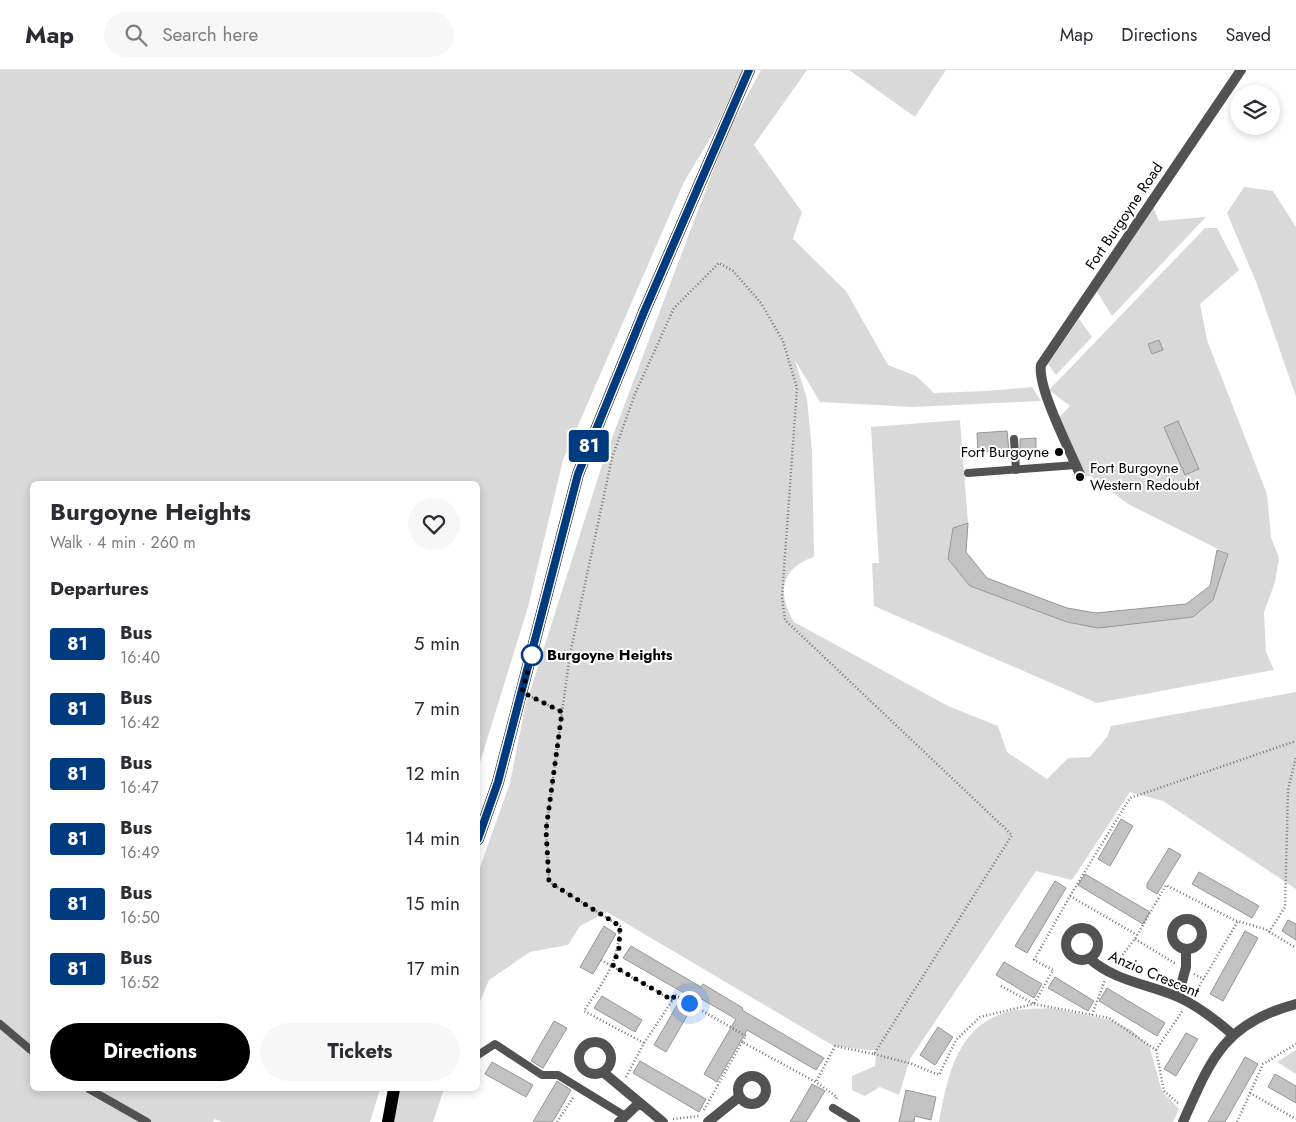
<!DOCTYPE html>
<html lang="en">
<head>
<meta charset="utf-8">
<style>
	body { margin:0; font-family:Jost,sans-serif; background:#f7f7f7; color:#2b2b33; height:100vh; display:flex; flex-direction:column; font-size:19px; white-space:nowrap }
	* { box-sizing:border-box; margin:0 }
	p { font-size:16px; color:#7c7c81 }
	.icon { flex:none; width:28px; height:28px; fill:none; stroke:currentColor; stroke-width:2; stroke-linecap:round; stroke-linejoin:round }
	.map { position:relative; flex:1; overflow:hidden }
	.details { position:absolute; left:30px; top:411px; width:450px; height:610px; display:flex; flex-direction:column; background:#fff; border-radius:8px; box-shadow:0 2px 8px #0003 }
	.details>* { flex:none }
	.badge { padding:0 10px; border-radius:4px; font-size:18px; line-height:32px }
	.controls { position:absolute; left:1230px; top:15px; display:grid; gap:10px }
	.controls a { display:grid; place-items:center; width:50px; height:50px; border-radius:50%; background:#fff; box-shadow:0 2px 8px #0003; font-size:25px }
	.you { position:absolute; width:25px; height:25px; margin:-12px; border:4px solid #fff; border-radius:50%; background:#1a73e8; box-shadow:0 0 0 8px #1a73e833 }
	.map>.badge { position:absolute; translate:-50% -50%; box-shadow:0 0 0 2px #fff }
	h2 { padding:0 20px; font-size:19px; line-height:45px }
	.round { display:grid; place-items:center; flex:none; width:52px; height:52px; border-radius:26px; background:#f7f7f7 }
	.headline { display:flex; align-items:center; justify-content:space-between; height:85px; padding:0 20px }
	h1 { font-size:24px; font-weight:700; line-height:38px }
	.cta { display:flex; gap:10px; margin-top:auto; padding:10px 20px }
	.cta a { flex:1; height:58px; border-radius:30px; background:#000; color:#fff; font-size:20px; font-weight:700; line-height:58px; text-align:center }
	.cta a+a { background:#f7f7f7; color:#2b2b33 }
	ul { padding:0; list-style:none }
	li { display:flex; align-items:center; gap:15px; height:65px; padding:0 20px }
	li div { flex:1 }
	li b { display:block; font-size:19px }
	li em { font-style:normal }
	li .badge { min-width:55px; font-weight:700; text-align:center }
	header { display:flex; align-items:center; gap:30px; box-sizing:border-box; height:70px; padding:0 25px; background:#fff; border-bottom:1px solid #e1e1e2 }
	header strong { font-size:24px }
	nav { display:flex; gap:28px; margin-inline-start:auto; font-size:18px }
	.search { width:350px; height:45px; background:#f7f7f7; display:flex; align-items:center; gap:12px; box-sizing:border-box; padding:0 18px; border-radius:28px; color:#7c7c81; font-size:19px }
	.map>svg:first-child { display:block }
	.green { fill:#d9d9d9 }
	.building { fill:#c2c2c2; stroke:#969696 }
	.lines { fill:none; stroke-linecap:round; stroke-linejoin:round }
	.path { stroke:#747474; stroke-width:2.5; stroke-dasharray:1 2.5; stroke-linecap:butt }
	.service { stroke:#525252; stroke-width:8 }
	.minor { stroke:#525252; stroke-width:10 }
	.primary { stroke:#000; stroke-width:12 }
	.line-casing { stroke:#fff; stroke-width:11 }
	.line { stroke:#003b80; stroke-width:8 }
	.walk { stroke:#000; stroke-width:5; stroke-dasharray:0 9 }
	.poi-dot { fill:#000; stroke:#fff; stroke-width:2 }
	.stop-dot { fill:#fff; stroke:#003b80; stroke-width:2.5 }
	.labels { text-anchor:middle; stroke-width:4; stroke-linejoin:round; paint-order:stroke }
	.street-label { font-size:15px; fill:#000; stroke:#fff }
	.poi-label { font-size:15px; fill:#000; stroke:#fff; text-anchor:end }
	.stop-label { font-size:15px; font-weight:bold; fill:#000; stroke:#fff; text-anchor:start }
</style>
</head>
<body>
<header>
<strong>Map</strong>
<div class="search"><svg class="icon" aria-label="search" viewBox="0 0 24 24"><circle cx="10" cy="10" r="6"/><path d="M15 15l6 6"/></svg>Search here</div>
<nav><a>Map</a><a>Directions</a><a>Saved</a></nav>
</header>
<div class="map">
<svg width="1296" height="1052" viewBox="0 0 1296 1052">
	<rect width="100%" height="100%" fill="#fff"/>
	<path class="green" d="M 0,0 L 743,0 L 714,62 L 684,112 L 563,390 L 528,537 L 478,699 L 478,414 L 32,414 L 32,1019 L 380,1019 L 370,1052 L 222,1052 L 215,1049 L 213,1052 L 0,1052 Z
		M 761,0 L 807,0 L 754,75 L 802,142 L 793,169 L 846,221 L 888,295 L 916,306 L 934,323 L 986,321 L 1032,317 L 1041,331 L 913,337 L 820,332 L 795,290 L 807,329 L 812,381 L 814,487 C 780,498 777,524 794,552 L 948,636 L 998,656 L 1007,682 L 1047,709 L 1068,688 L 1090,687 L 1107,667 L 1111,656 L 1296,622 L 1296,819 L 1163,731 L 1130,722 L 1072,810 L 1036,801 L 910,989 L 899,1025 L 880,1017 L 865,1026 L 852,1020 L 852,1006 L 875,996 L 876,981 L 834,976 L 607,842 L 580,856 L 568,875 L 530,882 L 489,910 L 478,936 L 478,803 L 510,713 L 525,637 L 604,389 L 728,61 Z
		M 849,0 L 946,0 L 915,47 Z
		M 1244,117 L 1273,121 L 1296,157 L 1296,327 L 1257,214 L 1227,143 Z
		M 1153,137 L 1159,151 L 1206,147 L 1112,246 L 1096,220 Z
		M 1205,158 L 1217,158 L 1239,200 L 1200,234 L 1207,270 L 1267,424 L 1271,467 L 1279,488 L 1275,512 L 1264,542 L 1266,582 L 1274,600 L 1097,633 L 874,536 L 872,493 L 879,493 L 871,357 L 960,350 L 968,453 L 953,458 L 948,489 L 970,516 L 1067,552 L 1098,558 L 1213,529 L 1228,484 L 1128,434 L 1091,406 L 1081,407 L 1057,350 L 1070,336 L 1049,320 Z
		M 1079,249 L 1092,267 L 1056,305 L 1048,294 Z
		M 1050,938 L 1111,950 L 1131,960 L 1149,975 L 1162,1021 L 1179,1039 L 1173,1052 L 939,1052 C 947,1009 956,958 1004,943 C 1018,938 1035,939 1050,938 Z
		M 1296,980 L 1296,1004 L 1277,992 Z
		M 394,1019 L 444,1019 L 433,1052 L 388,1052 Z"/>
	<path class="building" d="M 1159,270 L 1163,280 L 1152,284 L 1148,274 Z
		M 1178,351 L 1199,399 L 1185,405 L 1164,357 Z
		M 1007,361 L 1009,381 L 978,382 L 977,363 Z
		M 1036,368 L 1036,379 L 1020,380 L 1020,369 Z
		M 968,453 L 966,482 L 987,508 L 1067,538 L 1096,543 L 1186,534 L 1210,516 L 1217,480 L 1228,484 L 1213,530 L 1193,547 L 1098,558 L 1067,552 L 970,516 L 948,489 L 953,458 Z
		M 1121,749 L 1133,756 L 1110,796 L 1098,789 Z
		M 1169,778 L 1181,785 L 1157,824 L 1147,818 L 1147,814 Z
		M 1199,802 L 1259,836 L 1252,848 L 1192,814 Z
		M 1085,804 L 1150,842 L 1143,854 L 1078,815 Z
		M 1055,811 L 1066,818 L 1027,883 L 1015,876 Z
		M 1288,850 L 1296,854 L 1296,870 L 1282,861 Z
		M 604,856 L 616,864 L 593,904 L 580,897 Z
		M 1245,861 L 1258,868 L 1223,931 L 1210,924 Z
		M 631,876 L 701,917 L 703,914 L 743,938 L 742,940 L 824,988 L 816,1000 L 747,960 L 717,1012 L 704,1004 L 736,949 L 698,927 L 666,982 L 654,975 L 684,923 L 623,888 Z
		M 1004,892 L 1042,914 L 1034,928 L 996,905 Z
		M 1055,907 L 1094,931 L 1088,941 L 1048,918 Z
		M 1107,918 L 1165,953 L 1157,966 L 1099,931 Z
		M 602,926 L 642,950 L 635,962 L 594,938 Z
		M 554,951 L 567,958 L 543,998 L 531,991 Z
		M 938,957 L 953,967 L 935,995 L 920,985 Z
		M 1186,963 L 1198,969 L 1176,1006 L 1164,999 Z
		M 1245,987 L 1258,994 L 1245,1017 L 1225,1052 L 1208,1052 Z
		M 640,991 L 706,1029 L 699,1042 L 633,1003 Z
		M 492,992 L 533,1015 L 526,1027 L 485,1004 Z
		M 1275,1004 L 1296,1016 L 1296,1033 L 1268,1017 Z
		M 557,1011 L 571,1020 L 555,1048 L 552,1052 L 533,1052 Z
		M 812,1014 L 825,1021 L 806,1052 L 790,1052 Z
		M 906,1020 L 936,1027 L 931,1050 L 915,1046 L 914,1052 L 899,1052 Z"/>
	<g class="lines">
		<path class="path" d="M 532,627 L 562,642
			M 1070,826 L 1130,728 L 1296,671
			M 1269,862 L 1285,837 L 1288,720 L 1296,687
			M 1135,869 L 1176,894
			M 601,890 L 672,930 L 675,925 L 746,966 L 742,972 L 816,1012 L 837,1027 L 836,1029
			M 1116,893 L 1135,869 L 1166,815 L 1234,850 L 1265,859 L 1296,878
			M 1194,904 L 1204,909
			M 1001,916 L 1034,934 L 1053,900 L 1034,890 L 1070,826 L 1137,865
			M 1194,925 L 1238,851
			M 1092,945 L 1105,910
			M 644,973 L 584,941 C 604,910 618,894 620,856 L 549,812 L 546,760 L 570,584 L 612,388 L 635,324 L 674,238 L 719,193 L 733,201 L 761,233 L 783,271 L 797,318 L 782,527 L 785,550 L 1012,765 L 874,984 L 835,976 L 816,1012
			M 1156,980 L 1183,940
			M 874,984 L 912,994 L 939,1005 L 956,970 L 980,947 L 1034,934 L 1109,948 L 1156,980 L 1164,1021 L 1179,1034
			M 626,1007 L 644,973 L 672,931
			M 1250,1023 L 1296,1049
			M 704,1040 L 742,972
			M 673,1049 L 699,1046
			M 557,1052 L 574,1026
			M 1237,1052 L 1263,994 L 1296,974"/>
		<path class="service" d="M 1014,369 L 1016,400
			M 968,403 L 1076,395
			M 0,954 L 32,981
			M 478,985 L 495,974 L 542,1005 L 558,1005 L 625,1046
			M 89,1019 L 147,1052
			M 833,1038 L 856,1052"/>
		<path class="minor" d="M 1081,407 C 1071,382 1037,318 1041,295 L 1241,0
			M1172 864a15 15 0 1 1 30 0a15 15 0 1 1-30 0Z
			M1066 874a16 16 0 1 1 32 0a16 16 0 1 1-32 0Z
			M 1089,888 C 1114,911 1148,914 1178,927 C 1198,936 1216,950 1232,964
			M 1178,927 L 1186,897 L 1186,879
			M579 988a16 16 0 1 1 32 0a16 16 0 1 1-32 0Z
			M 603,1002 L 663,1052
			M738 1020a14 14 0 1 1 28 0a14 14 0 1 1-28 0Z
			M 619,1052 L 639,1033
			M 708,1052 L 739,1027
			M 1183,1052 C 1211,989 1224,953 1296,934"/>
		<path class="primary" d="M 478,769 L 498,712 L 578,404 L 644,242 L 749,0
			M 388,1052 L 394,1019"/>
	</g>
	<g class="lines">
		<g class="line-casing">
			<path id="line" d="M 478,769 L 498,712 L 578,404 L 644,242 L 749,0"/>
		</g>
		<use href="#line" class="line"/>
		<path class="walk" d="M 532,585 L 522,622 L 562,642 L 546,760 L 549,812 L 620,856 L 619,878 L 613,896 L 672,930 L 675,925 L 689,933"/>
	</g>
	<g class="poi-dot">
		<circle cx="1059" cy="382" r="5"/>
		<circle cx="1080" cy="407" r="5"/>
	</g>
	<circle class="stop-dot" cx="532" cy="585" r="10"/>
	<g class="labels">
		<g class="street-label">
			<text transform="translate(1124 146) rotate(-56)" y="5">Fort Burgoyne Road</text>
			<text transform="translate(1154 904) rotate(23)" y="5">Anzio Crescent</text>
		</g>
		<g class="poi-label">
			<text x="1049" y="387">Fort Burgoyne</text>
			<text x="1090" y="403" text-anchor="start">Fort Burgoyne<tspan x="1090" dy="17">Western Redoubt</tspan></text>
		</g>
		<g class="stop-label">
			<text x="547" y="590">Burgoyne Heights</text>
		</g>
	</g>
</svg>
<div class="controls">
<a><svg class="icon" aria-label="layers" viewBox="0 0 24 24"><path d="M12 4l9 5-9 5-9-5zM3 14l9 5 9-5"/></svg></a>
</div>
<div class="you" style="left:689px;top:933px"></div>
<b class="badge" style="left:589px;top:376px;background:#003b80;color:#fff">81</b>
<section class="details">
<div class="headline"><div><h1>Burgoyne Heights</h1><p>Walk · 4 min · 260 m</p></div><a class="round"><svg class="icon" aria-label="heart" viewBox="0 0 24 24"><path d="M12 20l-8-8c-3-5 5-10 8-4 3-6 11-1 8 4z"/></svg></a></div>
<h2>Departures</h2>
<ul>
<li><span class="badge" style="background:#003b80;color:#fff">81</span><div><b>Bus</b><p>16:40</p></div><em>5 min</em></li>
<li><span class="badge" style="background:#003b80;color:#fff">81</span><div><b>Bus</b><p>16:42</p></div><em>7 min</em></li>
<li><span class="badge" style="background:#003b80;color:#fff">81</span><div><b>Bus</b><p>16:47</p></div><em>12 min</em></li>
<li><span class="badge" style="background:#003b80;color:#fff">81</span><div><b>Bus</b><p>16:49</p></div><em>14 min</em></li>
<li><span class="badge" style="background:#003b80;color:#fff">81</span><div><b>Bus</b><p>16:50</p></div><em>15 min</em></li>
<li><span class="badge" style="background:#003b80;color:#fff">81</span><div><b>Bus</b><p>16:52</p></div><em>17 min</em></li>
</ul>
<div class="cta"><a>Directions</a><a>Tickets</a></div>
</section>
</div>
</body>
</html>
